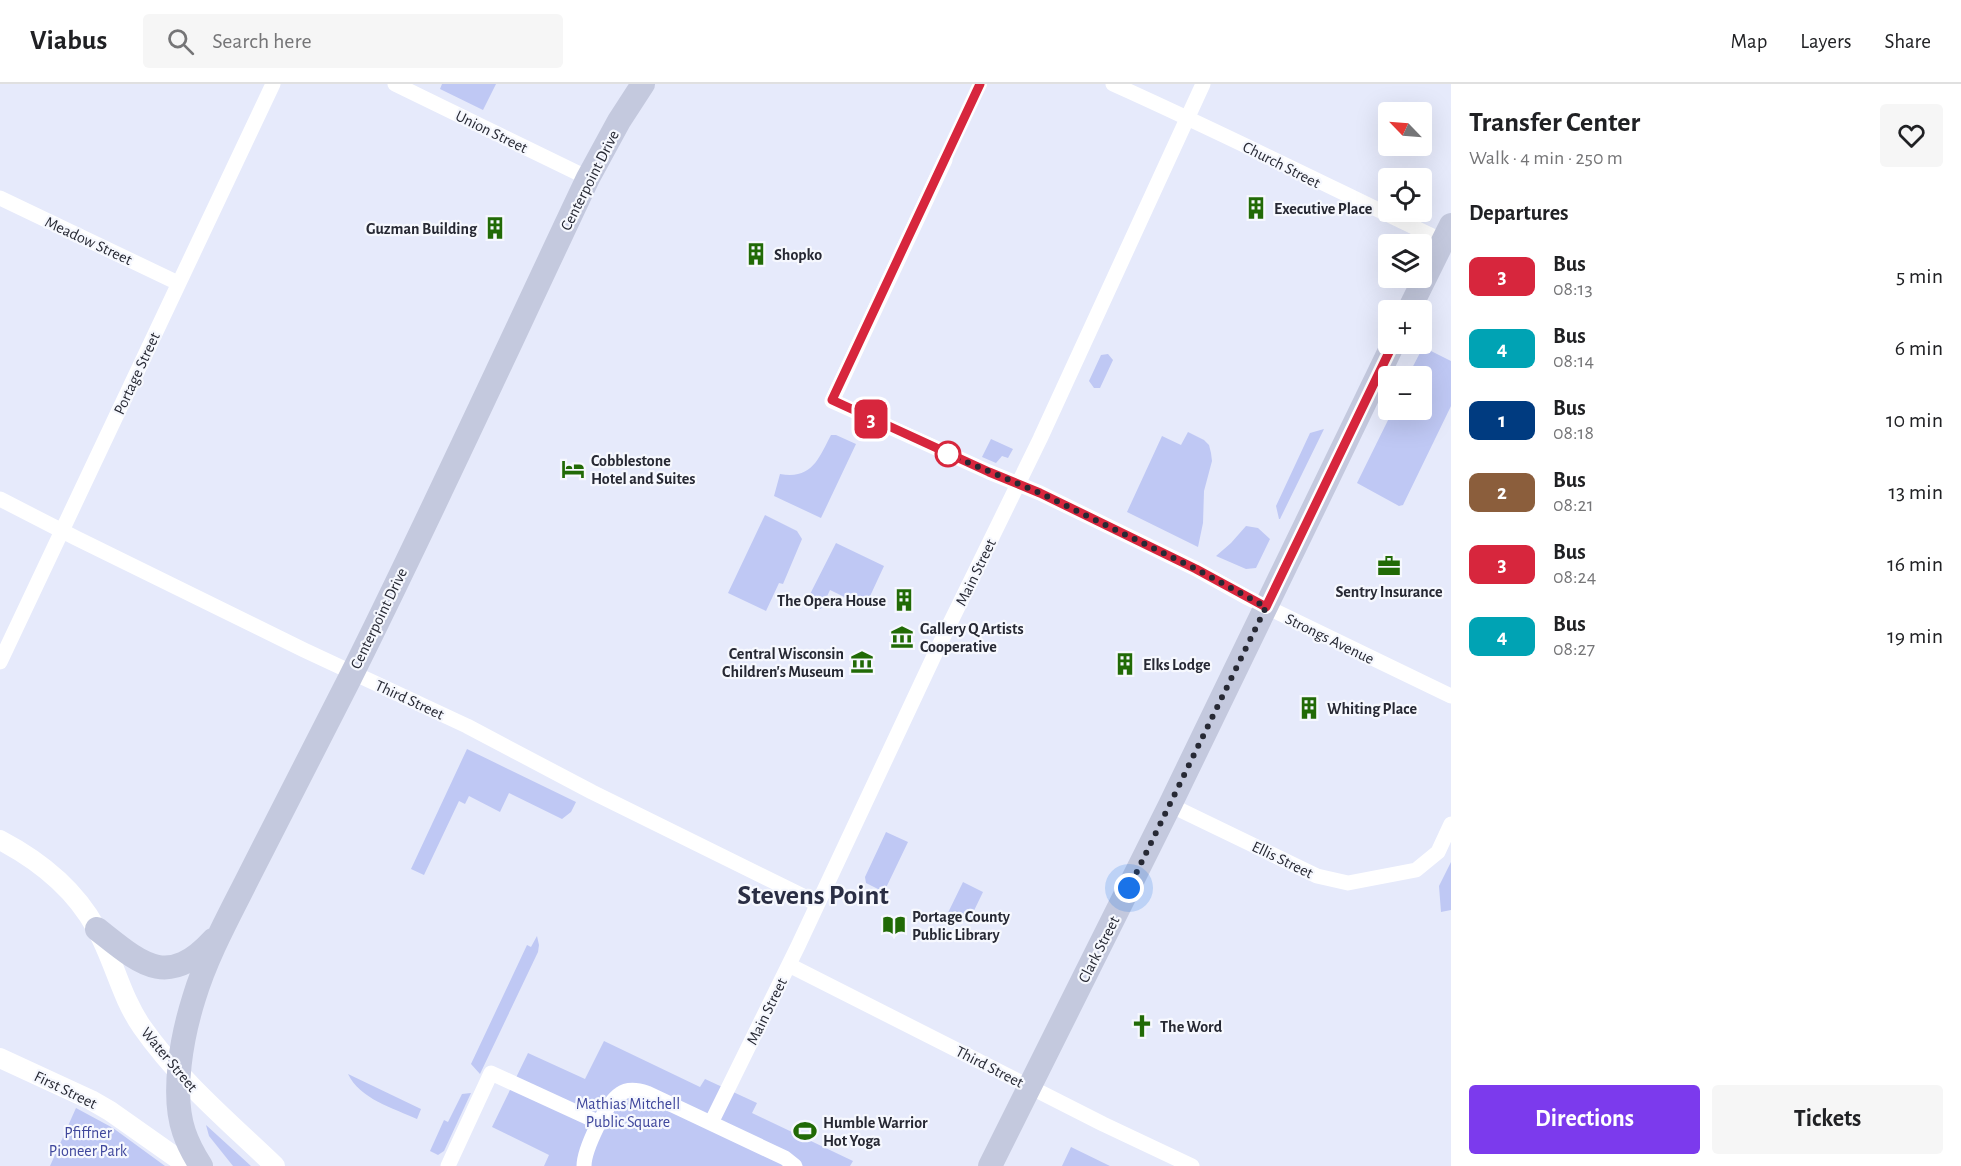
<!DOCTYPE html>
<html lang="en">
<head>
<meta charset="utf-8">
<style>
	body { margin:0; font-family:"Alegreya Sans",sans-serif; background:#f6f6f6; color:#202124; height:100vh; display:flex; flex-direction:column; font-size:22px; white-space:nowrap }
	* { box-sizing:border-box; margin:0 }
	p { font-size:20px; color:#757577 }
	.icon { flex:none; width:33px; height:33px; fill:none; stroke:currentColor; stroke-width:2; stroke-linecap:round; stroke-linejoin:round }
	.map { position:relative; flex:1; overflow:hidden }
	.panel { display:flex; flex-direction:column; background:#fff; width:510px }
	.panel>* { flex:none }
	.badge { padding:0 12px; border-radius:9px; font-size:21px; line-height:39px }
	.needle { width:39px; rotate:295deg }
	.tools { position:absolute; left:1378px; top:18px; display:grid; gap:12px }
	.tools a { display:grid; place-items:center; width:54px; height:54px; border-radius:6px; background:#fff; box-shadow:0 6px 24px #0002; font-size:30px }
	.you { position:absolute; width:30px; height:30px; margin:-15px; border:4px solid #fff; border-radius:50%; background:#1a73e8; box-shadow:0 0 0 9px #1a73e833 }
	.map>.badge { position:absolute; translate:-50% -50%; box-shadow:0 0 0 3px #fff }
	h2 { padding:0 18px; font-size:22px; line-height:54px }
	.round { display:grid; place-items:center; flex:none; width:63px; height:63px; border-radius:6px; background:#f6f6f6 }
	.summary { display:flex; align-items:center; justify-content:space-between; height:102px; padding:0 18px }
	h1 { font-size:28px; font-weight:700; line-height:45px }
	.button { display:flex; gap:12px; margin-top:auto; padding:12px 18px }
	.button a { flex:1; height:69px; border-radius:6px; background:#7c3aed; color:#fff; font-size:24px; font-weight:700; line-height:69px; text-align:center }
	.button a+a { background:#f6f6f6; color:#202124 }
	ul { padding:0; list-style:none }
	li { display:flex; align-items:center; gap:18px; height:72px; padding:0 18px }
	li div { flex:1 }
	li b { display:block; font-size:22px }
	li em { font-style:normal }
	li .badge { min-width:66px; font-weight:700; text-align:center }
	header { display:flex; align-items:center; gap:36px; box-sizing:border-box; height:84px; padding:0 30px; background:#fff; border-bottom:2px solid #e0e0e0 }
	header strong { font-size:28px }
	nav { display:flex; gap:33px; margin-inline-start:auto; font-size:21px }
	.search { width:420px; height:54px; background:#f6f6f6; display:flex; align-items:center; gap:15px; box-sizing:border-box; padding:0 21px; border-radius:6px; color:#757577; font-size:22px }
	main { display:flex; flex:1; min-height:0 }
	.map>svg:first-child { display:block }
	.green { fill:#bfc8f4 }
	.lines { fill:none; stroke-linecap:round; stroke-linejoin:round }
	.minor { stroke:#fff; stroke-width:15 }
	.tertiary { stroke:#fff; stroke-width:20 }
	.primary { stroke:#c4c9de; stroke-width:24 }
	.line-casing { stroke:#fff; stroke-width:14 }
	.line { stroke:#d7263d; stroke-width:9 }
	.walk { stroke:#272934; stroke-width:6; stroke-dasharray:0 10.8 }
	.stop-dot { fill:#fff; stroke:#d7263d; stroke-width:3 }
	.labels { text-anchor:middle; stroke-width:4.5; stroke-linejoin:round; paint-order:stroke }
	.street-label { font-size:16px; fill:#272934; stroke:#f6f8fe }
	.poi-label { font-size:16px; font-weight:bold; fill:#272934; stroke:#f6f8fe; text-anchor:start }
	.park-label { font-size:16px; fill:#3f479c; stroke:#f6f8fe }
	.town-label { font-size:28px; font-weight:bold; fill:#2a2e44; stroke:#f6f8fe }
</style>
</head>
<body>
<header>
<strong>Viabus</strong>
<div class="search"><svg class="icon" aria-label="search" viewBox="0 0 24 24"><circle cx="10" cy="10" r="6"/><path d="M15 15l6 6"/></svg>Search here</div>
<nav><a>Map</a><a>Layers</a><a>Share</a></nav>
</header>
<main>
<div class="map">
<svg width="1451" height="1082" viewBox="0 0 1451 1082">
	<rect width="100%" height="100%" fill="#e6eafb"/>
	<path class="green" d="M 442,0 L 496,0 L 483,26 L 440,5 Z
		M 1423,263 L 1451,277 L 1451,322 L 1403,421 L 1399,422 L 1357,399 L 1393,326 L 1422,326 L 1422,292 L 1408,292 Z
		M 1108,270 L 1113,276 L 1100,304 L 1094,304 L 1089,297 L 1101,271 Z
		M 1324,345 L 1280,435 L 1279,435 L 1276,422 L 1310,349 Z
		M 1188,348 L 1204,356 L 1209,361 L 1211,369 L 1212,377 L 1204,407 L 1203,439 L 1198,463 L 1127,428 L 1162,352 L 1181,361 Z
		M 831,351 L 836,351 L 856,360 L 821,434 L 774,412 L 780,390 C 812,396 819,374 831,351 Z
		M 991,355 L 1013,365 L 1008,374 L 1002,372 L 996,379 L 982,373 Z
		M 765,431 L 797,447 L 802,455 L 783,500 L 779,499 L 766,527 L 728,509 Z
		M 1246,442 L 1258,444 L 1270,455 L 1256,484 L 1246,485 L 1216,472 L 1231,459 Z
		M 836,459 L 884,482 L 865,523 L 830,506 L 821,525 L 806,518 Z
		M 467,665 L 576,718 L 571,728 L 562,735 L 509,709 L 500,728 L 469,712 L 465,720 L 459,717 L 424,791 L 411,785 Z
		M 886,748 L 908,758 L 884,808 L 866,799 L 865,793 Z
		M 1451,778 L 1451,826 L 1441,828 L 1439,802 Z
		M 963,798 L 983,808 L 969,837 C 959,840 952,835 943,839 Z
		M 537,852 L 539,861 L 538,868 L 480,990 L 471,980 L 527,861 L 531,863 Z
		M 604,957 L 700,1003 L 705,995 L 757,1019 L 752,1029 L 853,1077 L 850,1082 L 544,1082 L 549,1071 L 492,1043 L 528,969 L 585,995 Z
		M 348,990 L 421,1025 L 417,1035 C 393,1024 360,1015 348,990 Z
		M 471,1009 L 444,1067 L 438,1071 L 430,1067 L 444,1036 L 448,1038 L 462,1010 Z
		M 76,1024 L 113,1044 L 165,1082 L 50,1082 Z
		M 206,1041 L 251,1082 L 233,1082 L 209,1052 Z
		M 1071,1063 L 1110,1082 L 1062,1082 Z"/>
	<g class="lines">
		<path class="minor" d="M 395,0 L 588,94
			M 1113,0 C 1227,51 1338,107 1451,161
			M 945,76 L 832,317 L 989,388 L 1040,409 L 1196,485 L 1246,513 L 1451,612
			M 0,114 L 178,199
			M 0,415 L 76,454 L 304,566 L 467,642 L 592,708 L 805,813 L 817,821
			M 0,578 L 273,0
			M 1170,721 L 1317,792 L 1348,799 L 1416,786 L 1438,768 L 1451,740
			M 789,881 L 1103,1040 L 1192,1082
			M 711,1039 L 798,862 L 934,572 L 1040,355 L 1203,0
			M 448,1082 L 491,989 L 600,1039
			M 584,1082 C 584,1066 606,1019 620,1010 C 628,1004 638,1006 647,1009 L 785,1074 L 795,1082"/>
		<path class="tertiary" d="M 0,756 C 40,777 74,804 96,844 C 114,876 121,913 142,943 C 179,996 229,1038 275,1082
			M 0,974 L 91,1016 L 110,1027 L 188,1082"/>
		<path class="primary" d="M 1409,226 L 1451,141
			M 97,845 C 140,879 167,906 213,856
			M 201,1082 C 194,1071 188,1060 184,1048 C 171,1010 182,952 194,914 C 207,871 230,830 250,790 C 283,725 316,660 349,596 C 432,430 509,261 588,94 L 619,37 L 643,0
			M 990,1082 L 1170,721 L 1393,260"/>
	</g>
	<g class="lines">
		<g class="line-casing">
			<path id="line" d="M 980,0 L 832,316 L 989,388 L 1040,409 L 1196,485 L 1266,523 L 1393,260"/>
		</g>
		<use href="#line" class="line"/>
		<path class="walk" d="M 948,370 L 1040,409 L 1196,485 L 1266,523 L 1129,804"/>
	</g>
	<defs>
		<g id="building-bare" transform="scale(1.8)"><path d="M-4-6H4V6H1V3H-1V6H-4ZM-2.5-4.3h1.7v1.8h-1.7ZM.8-4.3h1.7v1.8H.8ZM-2.5-1h1.7V.8h-1.7ZM.8-1h1.7V.8H.8Z" fill="#216a06" stroke="#f6f8fe" stroke-width="2.5" paint-order="stroke"/></g>
		<g id="hotel-bare" transform="scale(1.8)"><path d="M-6-4.5h1.5V1H6V5H4.5V3h-9V5H-6ZM-4 0a1.8 1.8 0 1 1 3.6 0ZM.5 0V-2.5h3Q6-2.5 6 0Z" fill="#216a06" stroke="#f6f8fe" stroke-width="2.5" paint-order="stroke"/></g>
		<g id="office-bare" transform="scale(1.8)"><path d="M-6-3h4V-5.5h4V-3h4V5H-6ZM-1-4.5V-3h2v-1.5ZM-6 0V1H6V0Z" fill="#216a06" stroke="#f6f8fe" stroke-width="2.5" paint-order="stroke"/></g>
		<g id="museum-bare" transform="scale(1.8)"><path d="M0-6L6-3V-2H-6V-3ZM-5-1h2V3h-2ZM-1-1h2V3h-2ZM3-1h2V3H3ZM-6 4H6V6H-6Z" fill="#216a06" stroke="#f6f8fe" stroke-width="2.5" paint-order="stroke"/></g>
		<g id="library-bare" transform="scale(1.8)"><path d="M-6-4Q-3-5.5-.7-3.5V5Q-3 3-6 4ZM6-4Q3-5.5 .7-3.5V5Q3 3 6 4Z" fill="#216a06" stroke="#f6f8fe" stroke-width="2.5" paint-order="stroke"/></g>
		<g id="church-bare" transform="scale(1.8)"><path d="M-1.2-6h2.4v3.5h3.3v2.4h-3.3V6h-2.4V-.1h-3.3v-2.4h3.3Z" fill="#216a06" stroke="#f6f8fe" stroke-width="2.5" paint-order="stroke"/></g>
		<g id="stadium-bare" transform="scale(1.8)"><path d="M0-5a6.5 5 0 1 0 0 10a6.5 5 0 1 0 0-10ZM-3.5-1.8h7v3.6h-7Z" fill="#216a06" stroke="#f6f8fe" stroke-width="2.5" paint-order="stroke"/></g>
	</defs>
	<g fill-rule="evenodd">
		<use href="#building-bare" x="1256" y="124"/>
		<use href="#building-bare" x="495" y="144"/>
		<use href="#building-bare" x="756" y="170"/>
		<use href="#hotel-bare" x="573" y="385"/>
		<use href="#office-bare" x="1389" y="482"/>
		<use href="#building-bare" x="904" y="516"/>
		<use href="#museum-bare" x="902" y="553"/>
		<use href="#museum-bare" x="862" y="578"/>
		<use href="#building-bare" x="1125" y="580"/>
		<use href="#building-bare" x="1309" y="624"/>
		<use href="#library-bare" x="894" y="841"/>
		<use href="#church-bare" x="1142" y="942"/>
		<use href="#stadium-bare" x="805" y="1047"/>
	</g>
	<circle class="stop-dot" cx="948" cy="370" r="12"/>
	<g class="labels">
		<g class="street-label">
			<text transform="translate(492 47) rotate(26)" y="6">Union Street</text>
			<text transform="translate(1282 80) rotate(27)" y="6">Church Street</text>
			<text transform="translate(589 96) rotate(-63)" y="6">Centerpoint Drive</text>
			<text transform="translate(89 156) rotate(25)" y="6">Meadow Street</text>
			<text transform="translate(136 289) rotate(-65)" y="6">Portage Street</text>
			<text transform="translate(975 488) rotate(-64)" y="6">Main Street</text>
			<text transform="translate(378 534) rotate(-64)" y="6">Centerpoint Drive</text>
			<text transform="translate(1330 554) rotate(26)" y="6">Strongs Avenue</text>
			<text transform="translate(410 615) rotate(25)" y="6">Third Street</text>
			<text transform="translate(1283 775) rotate(26)" y="6">Ellis Street</text>
			<text transform="translate(1098 865) rotate(-63)" y="6">Clark Street</text>
			<text transform="translate(766 927) rotate(-64)" y="6">Main Street</text>
			<text transform="translate(170 975) rotate(50)" y="6">Water Street</text>
			<text transform="translate(990 982) rotate(27)" y="6">Third Street</text>
			<text transform="translate(66 1005) rotate(26)" y="6">First Street</text>
		</g>
		<g class="poi-label">
			<text x="1274" y="130">Executive Place</text>
			<text x="477" y="150" text-anchor="end">Guzman Building</text>
			<text x="774" y="176">Shopko</text>
			<text x="591" y="382">Cobblestone<tspan x="591" dy="18">Hotel and Suites</tspan></text>
			<text x="1389" y="513" text-anchor="middle">Sentry Insurance</text>
			<text x="886" y="522" text-anchor="end">The Opera House</text>
			<text x="920" y="550">Gallery Q Artists<tspan x="920" dy="18">Cooperative</tspan></text>
			<text x="844" y="575" text-anchor="end">Central Wisconsin<tspan x="844" dy="18">Children's Museum</tspan></text>
			<text x="1143" y="586">Elks Lodge</text>
			<text x="1327" y="630">Whiting Place</text>
			<text x="912" y="838">Portage County<tspan x="912" dy="18">Public Library</tspan></text>
			<text x="1160" y="948">The Word</text>
			<text x="823" y="1044">Humble Warrior<tspan x="823" dy="18">Hot Yoga</tspan></text>
		</g>
		<g class="park-label">
			<text x="628" y="1025">Mathias Mitchell<tspan x="628" dy="18">Public Square</tspan></text>
			<text x="88" y="1054">Pfiffner<tspan x="88" dy="18">Pioneer Park</tspan></text>
		</g>
		<g class="town-label">
			<text x="813" y="820">Stevens Point</text>
		</g>
	</g>
</svg>
<div class="tools">
<a><svg class="needle" viewBox="-14 -14 28 28"><path d="M0-13l5 13h-10z" fill="#e53935"/><path d="M0 13l5-13h-10z" fill="#757577"/></svg></a>
<a><svg class="icon" aria-label="locate" viewBox="0 0 24 24"><circle cx="12" cy="12" r="6"/><path d="M12 2v4M12 18v4M2 12h4M18 12h4"/></svg></a>
<a><svg class="icon" aria-label="layers" viewBox="0 0 24 24"><path d="M12 4l9 5-9 5-9-5zM3 14l9 5 9-5"/></svg></a>
<a>+</a>
<a>−</a>
</div>
<div class="you" style="left:1129px;top:804px"></div>
<b class="badge" style="left:871px;top:335px;background:#d7263d;color:#fff">3</b>
</div>
<section class="panel">
<div class="summary"><div><h1>Transfer Center</h1><p>Walk · 4 min · 250 m</p></div><a class="round"><svg class="icon" aria-label="heart" viewBox="0 0 24 24"><path d="M12 20l-8-8c-3-5 5-10 8-4 3-6 11-1 8 4z"/></svg></a></div>
<h2>Departures</h2>
<ul>
<li><span class="badge" style="background:#d7263d;color:#fff">3</span><div><b>Bus</b><p>08:13</p></div><em>5 min</em></li>
<li><span class="badge" style="background:#00a3b4;color:#fff">4</span><div><b>Bus</b><p>08:14</p></div><em>6 min</em></li>
<li><span class="badge" style="background:#003b80;color:#fff">1</span><div><b>Bus</b><p>08:18</p></div><em>10 min</em></li>
<li><span class="badge" style="background:#8b5e3c;color:#fff">2</span><div><b>Bus</b><p>08:21</p></div><em>13 min</em></li>
<li><span class="badge" style="background:#d7263d;color:#fff">3</span><div><b>Bus</b><p>08:24</p></div><em>16 min</em></li>
<li><span class="badge" style="background:#00a3b4;color:#fff">4</span><div><b>Bus</b><p>08:27</p></div><em>19 min</em></li>
</ul>
<div class="button"><a>Directions</a><a>Tickets</a></div>
</section>
</main>
</body>
</html>
